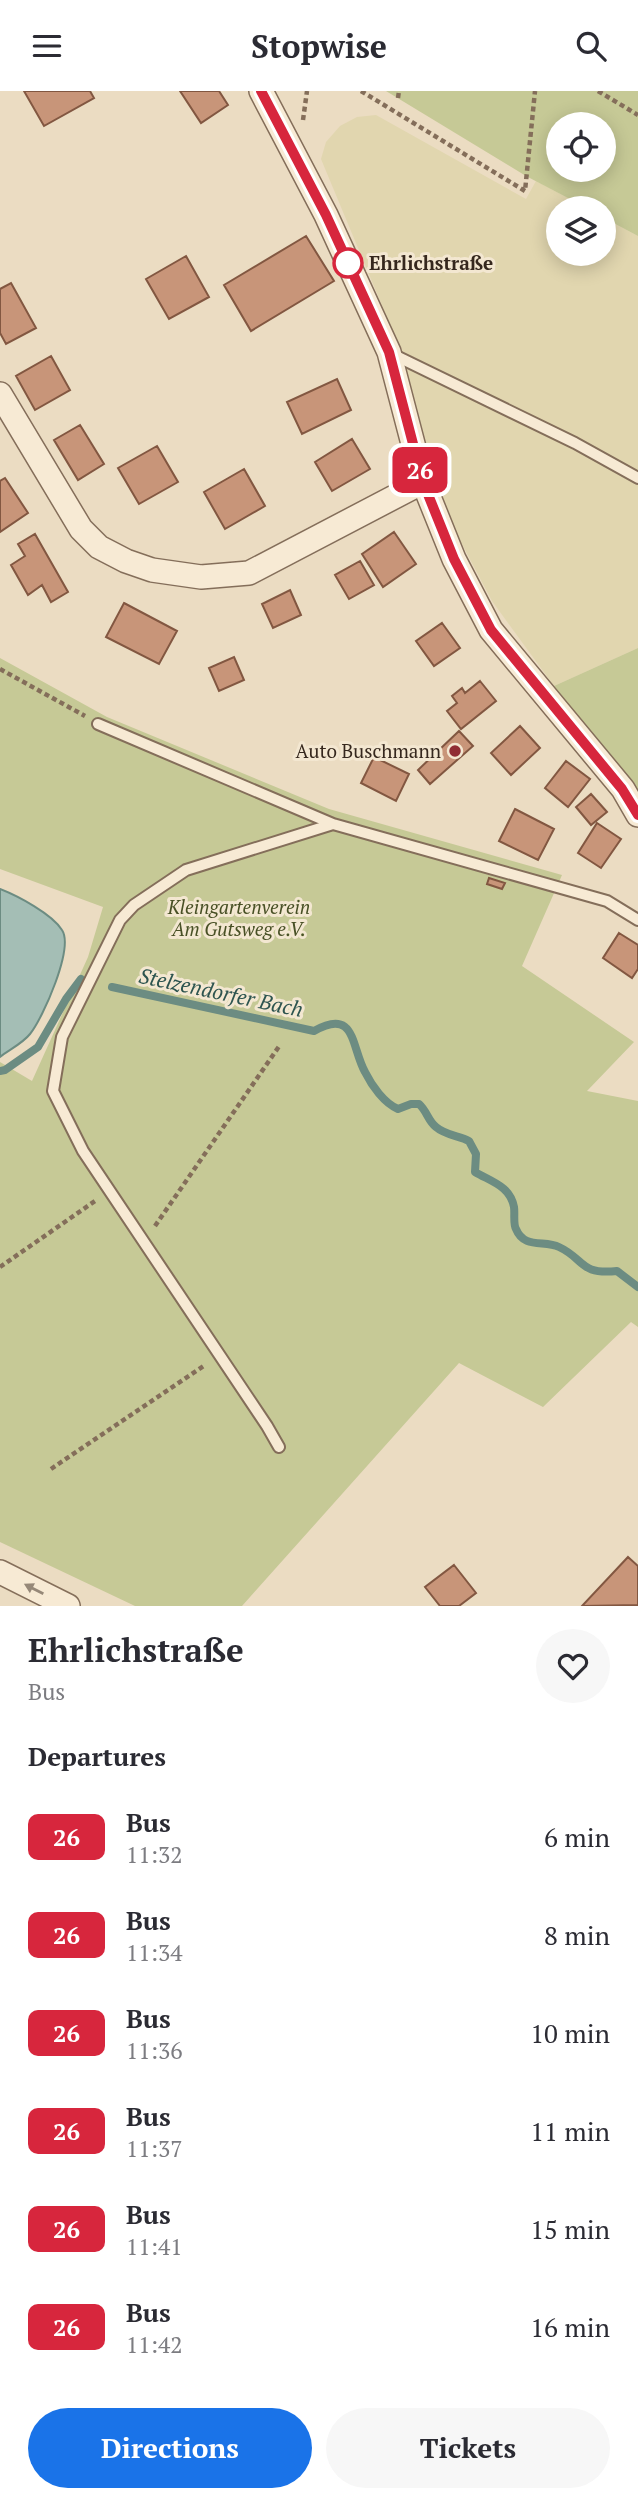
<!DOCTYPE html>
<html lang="en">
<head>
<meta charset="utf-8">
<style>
	body { margin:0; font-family:"PT Serif",serif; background:#f7f7f7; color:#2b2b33; height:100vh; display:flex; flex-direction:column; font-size:26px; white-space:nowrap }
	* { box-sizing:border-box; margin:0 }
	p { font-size:23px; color:#7c7c81 }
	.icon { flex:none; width:38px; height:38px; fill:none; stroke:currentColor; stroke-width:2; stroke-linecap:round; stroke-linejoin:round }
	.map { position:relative; height:1515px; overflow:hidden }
	.details { display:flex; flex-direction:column; background:#fff; flex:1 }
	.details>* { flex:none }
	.badge { padding:0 14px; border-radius:10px; font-size:24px; line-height:46px }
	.tools { position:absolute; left:546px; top:21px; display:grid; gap:14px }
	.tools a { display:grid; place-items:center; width:70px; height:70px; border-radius:50%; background:#fff; box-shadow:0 4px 18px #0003; font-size:35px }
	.map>.badge { position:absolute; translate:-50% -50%; box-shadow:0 0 0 4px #fff }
	h2 { padding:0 28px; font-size:26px; line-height:63px }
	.round { display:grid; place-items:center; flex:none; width:74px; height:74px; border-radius:37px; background:#f7f7f7 }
	.head { display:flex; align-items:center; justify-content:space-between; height:119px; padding:0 28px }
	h1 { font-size:33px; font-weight:700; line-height:52px }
	.cta { display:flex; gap:14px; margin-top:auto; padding:14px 28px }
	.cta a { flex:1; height:80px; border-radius:42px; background:#1a73e8; color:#fff; font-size:28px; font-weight:700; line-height:80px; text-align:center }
	.cta a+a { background:#f7f7f7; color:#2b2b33 }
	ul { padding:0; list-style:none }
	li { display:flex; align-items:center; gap:21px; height:98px; padding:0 28px }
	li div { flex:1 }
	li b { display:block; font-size:26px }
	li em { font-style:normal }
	li .badge { min-width:77px; font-weight:700; text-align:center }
	header { display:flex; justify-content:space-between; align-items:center; height:91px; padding:0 28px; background:#fff; font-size:32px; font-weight:700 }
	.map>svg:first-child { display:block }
	.farmland { fill:#e1d6af }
	.green { fill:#c6c996; fill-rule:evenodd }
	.water { fill:#a4beb5; stroke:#6c8c82; stroke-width:2 }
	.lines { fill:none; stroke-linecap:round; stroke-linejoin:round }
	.stream { stroke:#6c8c82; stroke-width:8 }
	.building { fill:#c89579; stroke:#825741; stroke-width:2 }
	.service-casing { stroke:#846e5a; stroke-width:14 }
	.minor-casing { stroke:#846e5a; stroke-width:26 }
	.path { stroke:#846e5a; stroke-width:4.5; stroke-dasharray:5 3.5; stroke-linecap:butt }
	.service { stroke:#f7ead4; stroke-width:10 }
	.minor { stroke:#f7ead4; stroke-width:23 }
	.oneway { fill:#968878 }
	.line-casing { stroke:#fff; stroke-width:16 }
	.line { stroke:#d7263d; stroke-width:10 }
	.stop-dot { fill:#fff; stroke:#d7263d; stroke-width:3.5 }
	.poi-dot { fill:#902d34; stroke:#f3e7d1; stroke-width:2.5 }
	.labels { text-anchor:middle; stroke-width:6; stroke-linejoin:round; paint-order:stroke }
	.stop-label { font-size:19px; font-weight:bold; fill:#35271d; stroke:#f3e7d1; text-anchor:start }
	.poi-label { font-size:19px; fill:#35271d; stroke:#f3e7d1; text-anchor:end }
	.park-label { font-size:19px; font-style:italic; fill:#485025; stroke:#f3e7d1 }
	.water-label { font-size:21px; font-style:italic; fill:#2d544f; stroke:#f3e7d1 }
</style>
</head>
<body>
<header><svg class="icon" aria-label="menu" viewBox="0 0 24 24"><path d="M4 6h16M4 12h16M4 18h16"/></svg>Stopwise<svg class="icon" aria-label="search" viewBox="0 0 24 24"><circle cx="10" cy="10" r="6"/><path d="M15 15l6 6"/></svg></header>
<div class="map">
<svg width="638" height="1515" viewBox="0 0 638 1515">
	<rect width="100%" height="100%" fill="#ebdcc2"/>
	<path class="farmland" d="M 376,24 L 526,108 L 536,90 L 587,117 L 558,117 L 558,163 L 604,163 L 604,127 L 638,145 L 638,557 L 554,595 L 492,510 L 435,402 L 398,253 L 321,68 L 326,51 L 340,35 L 357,26 Z"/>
	<path class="green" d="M 386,0 L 638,0 L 638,145 L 604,127 L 604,117 L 587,117 L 526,85 ZM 604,33 L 604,79 L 558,79 L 558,33 Z
		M 638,557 L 638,712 L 554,595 Z
		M 0,567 L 107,626 L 329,718 L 562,784 L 522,875 L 634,951 L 587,1000 L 638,1010 L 638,1236 L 631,1231 L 543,1316 L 459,1272 L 242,1515 L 135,1515 L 0,1451 L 0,971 L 32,990 L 88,866 L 103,816 L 0,778 Z"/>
	<path class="water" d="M 0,798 C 18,805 52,823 62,839 C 74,857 43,927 30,943 C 23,952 9,959 0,966 Z"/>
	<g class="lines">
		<path class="stream" d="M 112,896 L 314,940 C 356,916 351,956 365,981 C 372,995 384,1012 398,1018 L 411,1013 L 419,1013 C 427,1020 428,1030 436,1036 C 445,1044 459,1045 469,1050 L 476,1063 L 475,1081 C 492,1091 510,1095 514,1116 C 515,1122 513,1133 516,1138 C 524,1158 544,1149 559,1156 C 585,1168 579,1184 617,1180 L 638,1196
			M 0,980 L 5,979 L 38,956 L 66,908 L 81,888"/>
	</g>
	<path class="building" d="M 24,0 L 90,0 L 94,7 L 44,35 Z
		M 180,0 L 219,0 L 228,14 L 201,32 Z
		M 306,145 L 334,190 L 251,240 L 224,194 Z
		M 186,165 L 209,206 L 169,228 L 146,188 Z
		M 11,192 L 36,237 L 6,253 L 0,242 L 0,198 Z
		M 51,265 L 70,299 L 35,319 L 16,285 Z
		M 337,288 L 351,319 L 302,343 L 287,311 Z
		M 80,334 L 104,373 L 78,389 L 54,349 Z
		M 352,348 L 370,378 L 332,400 L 315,371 Z
		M 157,355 L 178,391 L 139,413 L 118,377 Z
		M 244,378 L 265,415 L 225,438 L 204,401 Z
		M 5,387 L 28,422 L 0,441 L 0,390 Z
		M 394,441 L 416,473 L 383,496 L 362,463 Z
		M 35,443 L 68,501 L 51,511 L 42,494 L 28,504 L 11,474 L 25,465 L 18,453 Z
		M 360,470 L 374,494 L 349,508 L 335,484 Z
		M 290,499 L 301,524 L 273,537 L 262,513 Z
		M 124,512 L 177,540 L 159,573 L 106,546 Z
		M 442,532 L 460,557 L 434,575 L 416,550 Z
		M 234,566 L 244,589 L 219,600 L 209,577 Z
		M 480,590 L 496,610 L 461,638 L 447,620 L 457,612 L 452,605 L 462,597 L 465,602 Z
		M 520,635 L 540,657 L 511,684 L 491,662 Z
		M 459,640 L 473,655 L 430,693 L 418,679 Z
		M 374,666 L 409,683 L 396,710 L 361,692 Z
		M 566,670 L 590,688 L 568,716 L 545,697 Z
		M 591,703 L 607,721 L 591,734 L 576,716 Z
		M 515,718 L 554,738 L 538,769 L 499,750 Z
		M 597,732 L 621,748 L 601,777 L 578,762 Z
		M 489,787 L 505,792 L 502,798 L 487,793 Z
		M 619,842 L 638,854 L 638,878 L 632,887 L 603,867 Z
		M 628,1466 L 638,1475 L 638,1514 L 582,1515 Z
		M 454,1474 L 476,1502 L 459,1515 L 440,1515 L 425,1496 Z"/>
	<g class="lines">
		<g class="service-casing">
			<path id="service" d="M 392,263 L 575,352 L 638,387
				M 98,633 L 333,733 L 607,810 L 638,829
				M 279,1356 L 267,1335 L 83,1060 L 53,1000 L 62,946 L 120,829 L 134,814 L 186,779 L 333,733"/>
		</g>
		<g class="minor-casing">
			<path id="minor" d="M 261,0 L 326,124 L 389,261 L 423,391 L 454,468 L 491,539 L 623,698 L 638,724
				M 0,303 L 81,438 L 99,456 L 126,470 L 152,479 L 201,486 L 249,482 L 423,391
				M 0,1481 L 68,1515"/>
		</g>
		<path class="path" d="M 361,0 L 525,100 L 535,0
			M 598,0 L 638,24
			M 398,7 L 399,0
			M 303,29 L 307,0
			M 0,578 L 85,625
			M 155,1135 L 280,954
			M 0,1176 L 95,1110
			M 51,1378 L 205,1274"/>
		<use href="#service" class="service"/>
		<use href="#minor" class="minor"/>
	</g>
	<defs><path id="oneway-solid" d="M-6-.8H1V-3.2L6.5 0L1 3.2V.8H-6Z" transform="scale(1.75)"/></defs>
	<use class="oneway" href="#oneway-solid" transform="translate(34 1498) rotate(-153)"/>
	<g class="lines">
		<g class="line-casing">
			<path id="line" d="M 261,0 L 326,124 L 389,261 L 423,391 L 454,468 L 491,539 L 622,698 L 638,724"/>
		</g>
		<use href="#line" class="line"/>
	</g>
	<circle class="stop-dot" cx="348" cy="172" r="14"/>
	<circle class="poi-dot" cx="455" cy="660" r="7"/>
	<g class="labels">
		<g class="stop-label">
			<text x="369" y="179">Ehrlichstraße</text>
		</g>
		<g class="poi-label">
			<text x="441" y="667">Auto Buschmann</text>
		</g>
		<g class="park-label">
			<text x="239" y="823">Kleingartenverein<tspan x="239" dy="22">Am Gutsweg e.V.</tspan></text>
		</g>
		<g class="water-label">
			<text transform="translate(221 902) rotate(12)" y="7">Stelzendorfer Bach</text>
		</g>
	</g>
</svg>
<div class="tools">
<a><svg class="icon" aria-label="locate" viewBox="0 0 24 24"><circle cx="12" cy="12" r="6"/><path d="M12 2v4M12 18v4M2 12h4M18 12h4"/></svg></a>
<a><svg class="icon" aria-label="layers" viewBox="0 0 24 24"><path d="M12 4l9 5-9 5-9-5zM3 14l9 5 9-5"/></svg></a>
</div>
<b class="badge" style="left:420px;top:379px;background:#d7263d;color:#fff">26</b>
</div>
<section class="details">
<div class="head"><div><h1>Ehrlichstraße</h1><p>Bus</p></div><a class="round"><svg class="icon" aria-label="heart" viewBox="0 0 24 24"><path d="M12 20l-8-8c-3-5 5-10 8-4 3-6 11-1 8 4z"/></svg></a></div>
<h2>Departures</h2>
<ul>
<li><span class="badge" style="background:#d7263d;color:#fff">26</span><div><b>Bus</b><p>11:32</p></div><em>6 min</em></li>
<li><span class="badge" style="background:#d7263d;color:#fff">26</span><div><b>Bus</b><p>11:34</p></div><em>8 min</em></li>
<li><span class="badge" style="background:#d7263d;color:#fff">26</span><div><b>Bus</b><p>11:36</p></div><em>10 min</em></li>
<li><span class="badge" style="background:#d7263d;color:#fff">26</span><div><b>Bus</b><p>11:37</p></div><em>11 min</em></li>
<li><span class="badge" style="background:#d7263d;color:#fff">26</span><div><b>Bus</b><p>11:41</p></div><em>15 min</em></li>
<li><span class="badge" style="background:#d7263d;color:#fff">26</span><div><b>Bus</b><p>11:42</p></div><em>16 min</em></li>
</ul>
<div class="cta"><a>Directions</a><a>Tickets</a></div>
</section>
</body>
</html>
